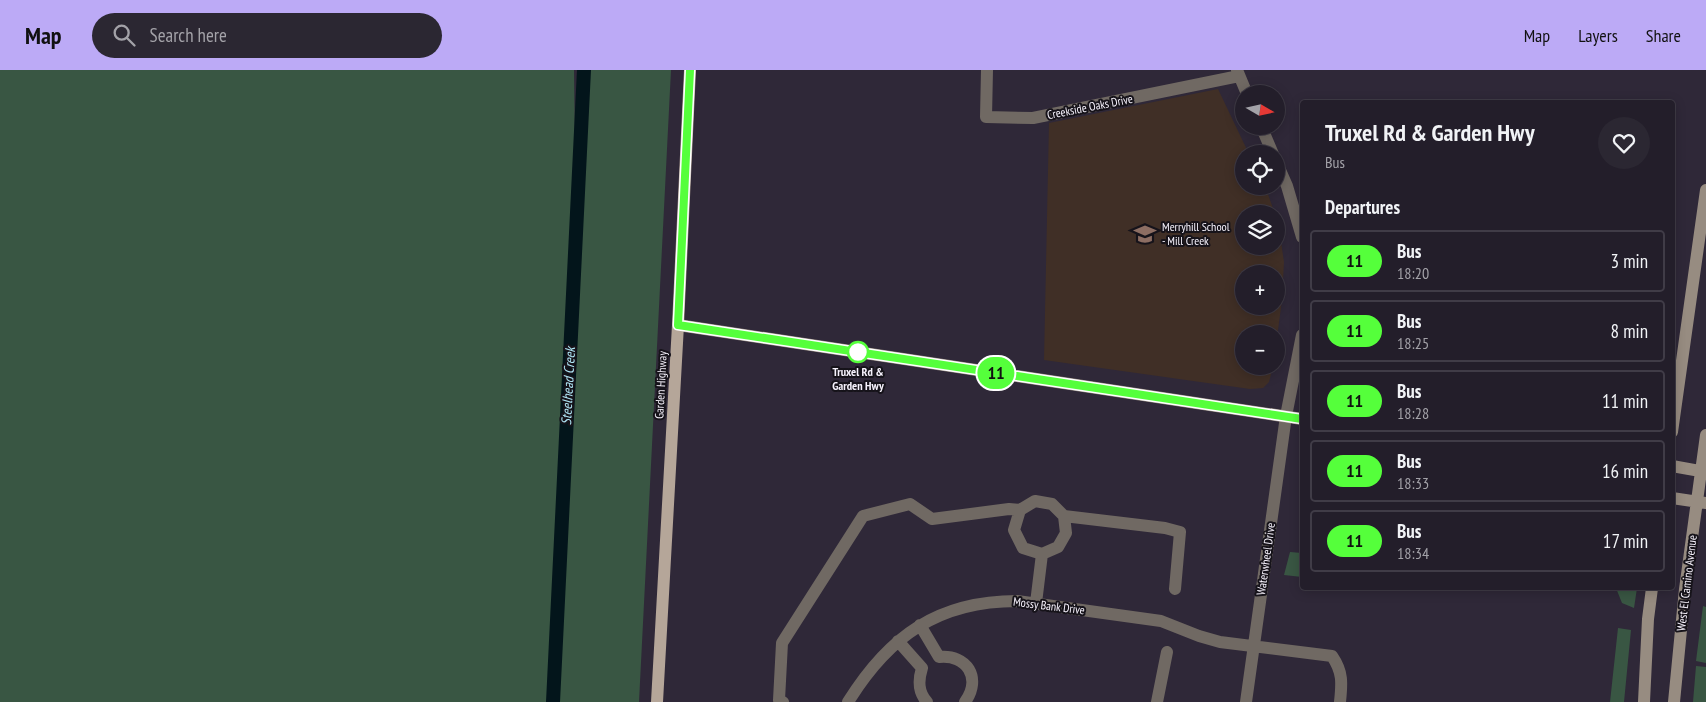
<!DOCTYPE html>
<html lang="en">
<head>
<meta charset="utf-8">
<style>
	body { margin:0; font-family:"PT Sans Narrow",sans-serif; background:#2b2732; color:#f1f3f6; height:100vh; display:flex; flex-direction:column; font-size:19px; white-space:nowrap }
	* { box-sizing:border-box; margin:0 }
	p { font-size:16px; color:#a3a2a8 }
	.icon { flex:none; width:28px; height:28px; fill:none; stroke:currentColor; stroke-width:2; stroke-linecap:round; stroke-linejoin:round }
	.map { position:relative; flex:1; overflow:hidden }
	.side { position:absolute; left:1300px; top:30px; width:375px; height:490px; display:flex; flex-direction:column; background:#231e2a; border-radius:5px; box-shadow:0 2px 12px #0003,0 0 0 1px #403c47 }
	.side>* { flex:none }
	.badge { padding:0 10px; border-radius:16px; font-size:18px; line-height:32px }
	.needle { width:32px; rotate:99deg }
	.controls { position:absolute; left:1235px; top:15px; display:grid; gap:10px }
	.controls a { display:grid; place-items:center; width:50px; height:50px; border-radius:50%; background:#231e2a; box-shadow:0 2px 12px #0003,0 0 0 1px #403c47; font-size:25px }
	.map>.badge { position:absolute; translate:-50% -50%; box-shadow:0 0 0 2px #fff }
	h2 { padding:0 25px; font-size:19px; line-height:45px }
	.round { display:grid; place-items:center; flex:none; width:52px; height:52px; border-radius:26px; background:#2b2732 }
	.headline { display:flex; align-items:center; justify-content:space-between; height:85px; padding:0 25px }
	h1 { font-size:24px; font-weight:700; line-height:38px }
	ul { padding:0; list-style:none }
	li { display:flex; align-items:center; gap:15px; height:62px; margin:0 10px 8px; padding:0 15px; border:2px solid #403c47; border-radius:5px }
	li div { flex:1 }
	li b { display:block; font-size:19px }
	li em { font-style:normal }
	li .badge { min-width:55px; font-weight:700; text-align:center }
	header { display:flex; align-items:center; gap:30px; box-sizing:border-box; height:70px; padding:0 25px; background:#bcaaf6; color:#111 }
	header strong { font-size:24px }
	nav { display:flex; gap:28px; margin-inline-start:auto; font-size:18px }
	.search { width:350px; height:45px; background:#2b2732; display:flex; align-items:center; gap:12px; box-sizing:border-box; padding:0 18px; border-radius:28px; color:#a3a2a8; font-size:19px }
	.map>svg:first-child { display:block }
	.education { fill:#402f26; fill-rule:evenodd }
	.green { fill:#395643 }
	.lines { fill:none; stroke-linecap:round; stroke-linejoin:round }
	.canal { stroke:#03151b; stroke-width:14 }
	.minor { stroke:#706963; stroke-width:12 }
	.secondary { stroke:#978c81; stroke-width:12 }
	.primary { stroke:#b5a699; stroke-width:12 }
	.line-casing { stroke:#fff; stroke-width:11 }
	.line { stroke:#55ff3b; stroke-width:8 }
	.stop-dot { fill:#fff; stroke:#55ff3b; stroke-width:2.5 }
	.labels { text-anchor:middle; stroke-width:4; stroke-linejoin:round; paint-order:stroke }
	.street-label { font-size:12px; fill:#f6f2fc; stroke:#16131a }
	.poi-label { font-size:12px; fill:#f6f2fc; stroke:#16131a; text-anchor:start }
	.stop-label { font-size:12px; font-weight:bold; fill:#f6f2fc; stroke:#16131a }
	.water-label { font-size:14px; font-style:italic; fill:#b0e7f7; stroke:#16131a }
</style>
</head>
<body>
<header>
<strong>Map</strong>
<div class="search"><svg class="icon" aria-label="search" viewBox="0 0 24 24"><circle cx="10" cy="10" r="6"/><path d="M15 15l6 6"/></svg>Search here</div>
<nav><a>Map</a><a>Layers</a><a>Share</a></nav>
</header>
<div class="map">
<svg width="1706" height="632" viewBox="0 0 1706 632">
	<rect width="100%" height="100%" fill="#2f2838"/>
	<path class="education" d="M 1218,19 L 1249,84 L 1244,84 L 1244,116 L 1265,116 L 1275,144 L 1244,144 L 1244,176 L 1276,176 L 1276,146 L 1278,152 L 1284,192 L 1282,230 L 1276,275 L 1276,264 L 1244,264 L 1244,296 L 1273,296 L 1269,312 L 1263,318 L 1250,319 L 1044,290 L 1049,53 ZM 1244,204 L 1276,204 L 1276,236 L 1244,236 Z"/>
	<path class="green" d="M 0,0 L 574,0 L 577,233 L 587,0 L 671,0 L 639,632 L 0,632 Z
		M 1290,482 L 1302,483 L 1302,507 L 1284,505 Z
		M 1616,518 L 1637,518 L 1634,538 L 1622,533 Z
		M 1703,536 L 1706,537 L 1706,593 L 1696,591 Z
		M 1618,558 L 1631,560 L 1624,632 L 1610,632 Z
		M 1696,596 L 1706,597 L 1706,632 L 1693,632 Z"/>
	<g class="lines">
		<path class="canal" d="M 553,632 L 584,0"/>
		<path class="minor" d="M 987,0 L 986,47 L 1033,48 L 1239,6
			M 1237,0 L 1247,24
			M 1261,56 L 1273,84
			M 1276,91 L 1287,116 L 1302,167
			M 1035,431 L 1052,434 L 1064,446 L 1066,463 L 1058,477 L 1042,484 L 1023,478 L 1014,460 L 1020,440 Z
			M 1064,446 L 1165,458 L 1180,462 L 1175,519
			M 1036,533 L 1042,484
			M 920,555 L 939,587 C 967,584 982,608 965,632
			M 898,571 L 922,598 C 918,611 918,622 927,632
			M 783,632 L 779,630 L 782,573 L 863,446 L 910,434 L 932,449 L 1009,439 L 1020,440
			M 848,632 C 889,566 938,531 1017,531 L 1161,551 L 1199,566 L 1220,572 L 1332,586 C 1343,602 1342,613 1340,632
			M 1157,632 L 1167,582
			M 1246,632 L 1286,346 L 1302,265"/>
		<path class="secondary" d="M 678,255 L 1302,349
			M 1672,362 L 1706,120
			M 1672,396 L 1706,402
			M 1672,428 L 1706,433
			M 1644,632 L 1648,549 L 1652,518
			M 1674,632 L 1685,519 L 1706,365"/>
		<path class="primary" d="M 657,632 L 678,255 L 690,0"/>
	</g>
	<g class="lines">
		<g class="line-casing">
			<path id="line" d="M 690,0 L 678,255 L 1302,349"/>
		</g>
		<use href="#line" class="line"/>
	</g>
	<defs>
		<g id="school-bare" transform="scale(1.725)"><path d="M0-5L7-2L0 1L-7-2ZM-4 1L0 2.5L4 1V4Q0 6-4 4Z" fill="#8d6e63" stroke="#16131a" stroke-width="2.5" paint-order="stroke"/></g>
	</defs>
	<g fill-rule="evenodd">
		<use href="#school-bare" x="1145" y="164"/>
	</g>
	<circle class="stop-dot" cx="858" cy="282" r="10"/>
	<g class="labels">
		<g class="street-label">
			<text transform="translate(1090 37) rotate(-11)" y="4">Creekside Oaks Drive</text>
			<text transform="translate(661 315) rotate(-87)" y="4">Garden Highway</text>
			<text transform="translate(1266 489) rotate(-82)" y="4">Waterwheel Drive</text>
			<text transform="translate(1687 513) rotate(-83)" y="4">West El Camino Avenue</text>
			<text transform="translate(1049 536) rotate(7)" y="4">Mossy Bank Drive</text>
		</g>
		<g class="poi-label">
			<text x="1162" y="161">Merryhill School<tspan x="1162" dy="14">- Mill Creek</tspan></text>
		</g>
		<g class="stop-label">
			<text x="858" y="306">Truxel Rd &amp;<tspan x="858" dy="14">Garden Hwy</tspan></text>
		</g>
		<g class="water-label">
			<text transform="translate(568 316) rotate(-87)" y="5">Steelhead Creek</text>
		</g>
	</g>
</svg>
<div class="controls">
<a><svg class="needle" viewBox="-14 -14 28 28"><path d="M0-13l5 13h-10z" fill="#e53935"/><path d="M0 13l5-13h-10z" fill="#a3a2a8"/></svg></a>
<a><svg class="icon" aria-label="locate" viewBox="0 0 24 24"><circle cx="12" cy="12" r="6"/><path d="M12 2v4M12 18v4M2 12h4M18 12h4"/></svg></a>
<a><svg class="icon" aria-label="layers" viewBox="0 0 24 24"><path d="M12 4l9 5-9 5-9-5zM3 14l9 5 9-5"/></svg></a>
<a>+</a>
<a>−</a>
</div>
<b class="badge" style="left:996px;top:303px;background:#55ff3b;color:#111">11</b>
<section class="side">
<div class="headline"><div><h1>Truxel Rd &amp; Garden Hwy</h1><p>Bus</p></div><a class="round"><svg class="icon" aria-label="heart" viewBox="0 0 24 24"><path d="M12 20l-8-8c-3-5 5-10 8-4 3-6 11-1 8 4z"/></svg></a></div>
<h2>Departures</h2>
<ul>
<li><span class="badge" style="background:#55ff3b;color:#111">11</span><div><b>Bus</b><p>18:20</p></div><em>3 min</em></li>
<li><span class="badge" style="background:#55ff3b;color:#111">11</span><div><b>Bus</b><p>18:25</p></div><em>8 min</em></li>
<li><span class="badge" style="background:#55ff3b;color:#111">11</span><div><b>Bus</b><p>18:28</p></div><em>11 min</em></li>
<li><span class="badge" style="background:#55ff3b;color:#111">11</span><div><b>Bus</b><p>18:33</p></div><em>16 min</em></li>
<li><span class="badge" style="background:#55ff3b;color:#111">11</span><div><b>Bus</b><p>18:34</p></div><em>17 min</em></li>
</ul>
</section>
</div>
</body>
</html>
